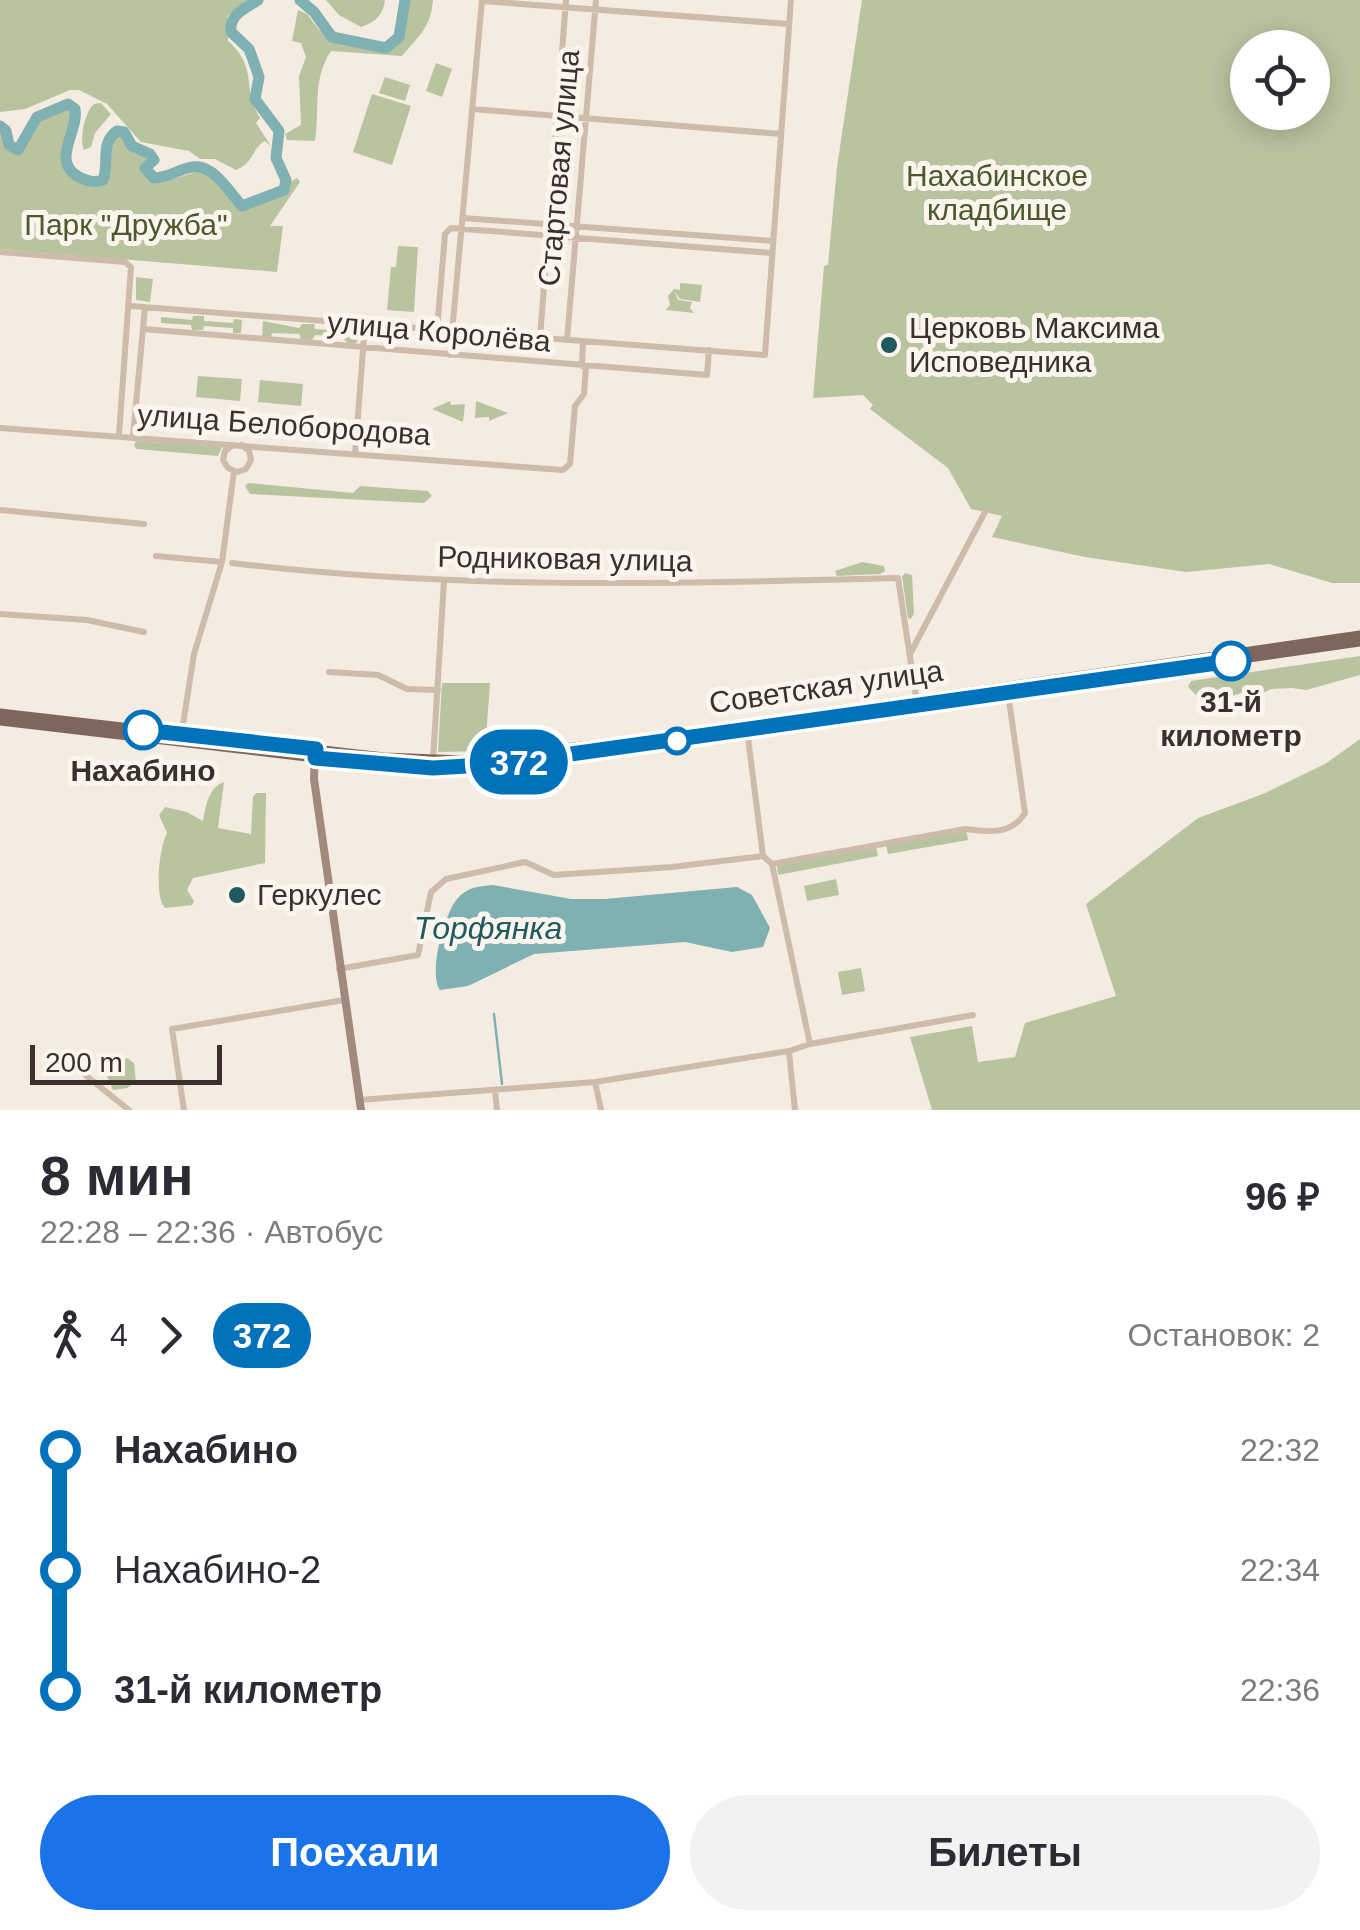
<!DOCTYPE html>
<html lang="ru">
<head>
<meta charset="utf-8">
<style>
	body { margin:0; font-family:Arial,sans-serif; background:#f2f2f3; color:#2b2b33; height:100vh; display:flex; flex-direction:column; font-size:38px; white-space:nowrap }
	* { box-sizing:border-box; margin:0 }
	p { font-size:32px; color:#7c7c81 }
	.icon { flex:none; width:55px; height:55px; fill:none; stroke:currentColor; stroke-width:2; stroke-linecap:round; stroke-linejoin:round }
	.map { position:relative; height:1110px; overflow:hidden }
	.sheet { display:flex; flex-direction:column; background:#fff; flex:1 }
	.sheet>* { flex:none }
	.badge { padding:0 20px; border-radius:32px; font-size:35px; line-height:65px }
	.buttons { position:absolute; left:1230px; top:30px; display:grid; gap:20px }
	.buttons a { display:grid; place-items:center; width:100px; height:100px; border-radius:50%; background:#fff; box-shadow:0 5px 25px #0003; font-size:50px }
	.scale { position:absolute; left:30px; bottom:25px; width:192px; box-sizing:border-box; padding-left:10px; border:5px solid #3b302b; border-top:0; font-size:28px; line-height:35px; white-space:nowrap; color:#3b302b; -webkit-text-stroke:8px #fbf5ee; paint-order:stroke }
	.map>.badge { position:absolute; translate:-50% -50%; box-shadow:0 0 0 5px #fff }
	.legs { display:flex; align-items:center; gap:15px; height:110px; padding:0 40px; font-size:32px }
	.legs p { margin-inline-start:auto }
	.summary { display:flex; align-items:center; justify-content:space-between; height:170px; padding:0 40px }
	h1 { font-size:55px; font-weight:600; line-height:75px }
	.primary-button { display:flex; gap:20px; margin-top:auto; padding:20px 40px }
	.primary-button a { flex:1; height:115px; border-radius:60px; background:#1a73e8; color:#fff; font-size:40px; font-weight:600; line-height:115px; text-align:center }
	.primary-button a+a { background:#f2f2f3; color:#2b2b33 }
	ul { padding:0 40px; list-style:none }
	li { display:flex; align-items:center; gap:35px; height:120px; font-size:38px }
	li i { display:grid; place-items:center; width:15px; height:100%; margin:0 12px; background:currentColor }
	li i::after { content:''; width:25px; height:25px; margin:-12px; border:8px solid; border-radius:50%; background:#fff }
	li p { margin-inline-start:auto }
	li:first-child i { background:linear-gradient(#0000 50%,currentColor 0) }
	li:last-child i { background:linear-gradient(currentColor 50%,#0000 0) }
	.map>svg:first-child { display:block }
	.green { fill:#b8c4a0; fill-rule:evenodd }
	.water { fill:#7fb0b2 }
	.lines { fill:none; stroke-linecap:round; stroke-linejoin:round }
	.stream { stroke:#7fb0b2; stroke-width:2.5 }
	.river { stroke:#7fb0b2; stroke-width:11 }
	.minor { stroke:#cdbbac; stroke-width:6 }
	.secondary { stroke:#a18a7d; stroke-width:8 }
	.primary { stroke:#7d675c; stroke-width:9 }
	.line-1-casing { stroke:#fff; stroke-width:22 }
	.line-1 { stroke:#0072bc; stroke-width:15 }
	.poi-dot { fill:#1f5a5e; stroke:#fbf5ee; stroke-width:4 }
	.stop-1-dot { fill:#fff; stroke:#0072bc; stroke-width:5 }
	.labels { text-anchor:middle; stroke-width:10; stroke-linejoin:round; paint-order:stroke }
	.street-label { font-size:30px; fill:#3b302b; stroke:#fbf5ee }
	.park-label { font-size:30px; fill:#4a5a2e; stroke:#fbf5ee }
	.poi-label { font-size:30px; fill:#3b302b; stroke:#fbf5ee; text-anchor:start }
	.stop-label { font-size:30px; font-weight:bold; fill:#3b302b; stroke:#fbf5ee }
	.water-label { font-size:32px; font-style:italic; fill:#1f5a5e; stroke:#fbf5ee }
</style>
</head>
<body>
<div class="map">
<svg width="1360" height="1110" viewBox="0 0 1360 1110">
	<rect width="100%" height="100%" fill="#f4ebe1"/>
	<path class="green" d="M 0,0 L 247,0 L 228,16 L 228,41 C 259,68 241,88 260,118 L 256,123 L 271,146 L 265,141 C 251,149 255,162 236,170 L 215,159 L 200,159 L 189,151 L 141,142 L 107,104 L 79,90 L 70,90 L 25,109 L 0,112 Z
		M 326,0 L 385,0 C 383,15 376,22 361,27 L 339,15 Z
		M 403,0 L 433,0 C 431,27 419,36 402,56 L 331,51 C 312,79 320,110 315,141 L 287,140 L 285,134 L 301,125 L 299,76 L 306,57 L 301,43 L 292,41 L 298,10 L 307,14 L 320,31 L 329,27 C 347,41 373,52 395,42 L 404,21 Z
		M 862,0 L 1360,0 L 1360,583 L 1332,583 L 1269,564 L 1186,572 L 1085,557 L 992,537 L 1002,516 L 971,509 L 948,468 L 870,409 L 873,405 L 863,395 L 813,398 L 824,266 L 828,265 L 837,167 ZM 1248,48 L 1312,48 L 1312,112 L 1248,112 Z
		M 436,63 L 452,69 L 442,97 L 426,91 Z
		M 385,77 L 410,85 L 405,101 L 379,93 Z
		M 372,94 L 411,106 L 392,165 L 353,152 Z
		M 101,103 L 111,114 L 95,133 L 91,147 L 84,150 C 79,140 85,111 94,104 Z
		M 66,108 L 73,112 C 67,146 49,147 80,179 L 105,181 L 109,175 L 106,154 L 115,134 L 122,135 L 134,153 L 149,158 L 145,172 L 148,178 L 170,180 L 199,171 L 212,178 L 240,205 L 254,205 L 297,178 L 300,182 L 270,226 L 283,226 L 277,272 L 0,249 L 0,131 L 12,151 L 19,152 L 29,141 L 39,120 Z
		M 398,246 L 418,247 L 414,312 L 387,310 L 391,267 L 396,267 Z
		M 136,277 L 153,279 L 150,302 L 136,300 Z
		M 680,283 L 702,285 L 700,302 L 680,299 L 675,292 L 678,300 L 692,302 L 690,308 L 694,313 L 666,310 L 670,305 L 668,296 L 674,289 L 680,290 Z
		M 193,316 L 204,316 L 204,321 L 233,323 L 234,319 L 242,320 L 241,333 L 233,333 L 233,328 L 204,326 L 203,330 L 192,330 L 191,325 L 161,323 L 161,317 L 192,320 Z
		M 263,321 L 299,328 L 302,324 L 314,324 L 315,329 L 342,331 L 352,325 L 357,327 L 361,336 L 355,344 L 349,344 L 342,337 L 315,335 L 312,340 L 301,339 L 299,334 L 272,333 L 271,337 L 262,336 Z
		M 198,376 L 242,379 L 240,401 L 196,397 Z
		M 260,380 L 303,384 L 301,406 L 258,402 Z
		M 450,401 L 451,405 L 465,404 L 463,422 L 432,409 Z
		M 476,401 L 508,413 L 489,421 L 489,417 L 475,418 Z
		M 136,441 L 222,447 L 218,456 L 137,449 L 134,446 Z
		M 248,483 L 353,493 L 360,486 L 428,491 L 432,496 L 424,503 L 250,494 L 245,486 Z
		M 862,562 L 884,566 L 885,571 L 880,574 L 837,576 L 835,571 Z
		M 906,573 L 912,575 L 914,613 L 911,619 L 908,618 L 902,576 Z
		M 1360,656 L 1360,675 L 1306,690 L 1292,688 L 1271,689 L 1259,695 L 1245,692 L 1225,698 L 1198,697 L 1188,687 L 1191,681 Z
		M 442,683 L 490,683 L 485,751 L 438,752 Z
		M 1360,739 L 1360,1110 L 932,1110 L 910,1037 L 972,1026 L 978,1062 L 1015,1057 L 1025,1023 L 1116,996 L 1086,904 L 1198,818 L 1263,794 L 1325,764 Z
		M 224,782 L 218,828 L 251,834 L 253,797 L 256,793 L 266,793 L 265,863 L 193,878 L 187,890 L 194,901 L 192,905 L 165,908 C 154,896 159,848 167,833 L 159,815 L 165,807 L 187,812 L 203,821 C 206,806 208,788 224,782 Z
		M 966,830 L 968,840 L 888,854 L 886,845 Z
		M 876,847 L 878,856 L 778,875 L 777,865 Z
		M 836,879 L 839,895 L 807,901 L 804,886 Z
		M 861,968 L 865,991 L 842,995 L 838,972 Z
		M 127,1058 L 134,1063 L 136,1082 L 127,1088 L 113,1090 L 107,1076 L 110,1066 Z"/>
	<path class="water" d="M 493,885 L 571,899 L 605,899 L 737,887 L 752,895 L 770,928 L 763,947 L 732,952 L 685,942 L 534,954 L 468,986 L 440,990 C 428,974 444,915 457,899 C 467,887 479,886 493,885 Z"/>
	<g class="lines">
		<path class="stream" d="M 494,1014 L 502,1084"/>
		<path class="river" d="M 300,0 L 314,12 L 332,37 L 386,48 L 399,37 L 405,0
			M 0,126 L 6,131 L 9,145 L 18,150 L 37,117 L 68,104 L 75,109 C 79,132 50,161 79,177 C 88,181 93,183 103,180 C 110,163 99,144 117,131 L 124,132 L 132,146 L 150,154 L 154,160 L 145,168 L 154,178 C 171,177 178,169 193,167 C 213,163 230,193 242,206 L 284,190 L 286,180 L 276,158 L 279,131 L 255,99 L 259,77 L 252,57 L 249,49 L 231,32 C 229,15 244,9 258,0"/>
		<path class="minor" d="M 482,1 L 789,24
			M 472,109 L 781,134
			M 463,218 L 773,241
			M 0,252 L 125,262 L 131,267 L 119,435
			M 130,306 L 765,355 L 791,0
			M 143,329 L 707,375 L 709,350
			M 437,330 L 445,234 L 451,228 L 772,253
			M 540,338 L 566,0
			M 567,340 L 596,0
			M 450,355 L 482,0
			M 582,366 L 583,341
			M 0,428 L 563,470 L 570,464 L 575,406 L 584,394 L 586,366
			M 133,436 L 145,307
			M 233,445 L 225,451 L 223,460 L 228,468 L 237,472 L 246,469 L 251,460 L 249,451 L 242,445
			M 355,454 L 365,324
			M 0,510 L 144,524
			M 156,556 L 222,562
			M 232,563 C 453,590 676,584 898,578 L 917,703
			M 0,614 L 87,620 L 144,632
			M 910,654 L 985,512
			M 329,672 L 378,675 L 407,689 L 438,690
			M 747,730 L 763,856
			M 181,737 L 194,654 L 222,562 L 234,471
			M 433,760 L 444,581
			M 772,864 L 810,1044
			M 339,969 L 418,955 L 431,892 L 446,879 L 525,862 L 554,875 L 672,867 L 763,856 L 772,864 L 965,829 C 988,832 1012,835 1025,813 L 1008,693
			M 789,1052 L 795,1110
			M 74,1066 L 129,1110
			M 595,1082 L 601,1110
			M 495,1091 L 497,1110
			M 359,1100 L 595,1082 L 789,1051 L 810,1044 L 973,1015
			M 184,1110 L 172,1029 L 344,1000"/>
		<path class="secondary" d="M 315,753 L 314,779 L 361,1110"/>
		<path class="primary" d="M 0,713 L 384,757 L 463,760 L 657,737 L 1360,635
			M 0,721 L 315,758 L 464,767 L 658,743 L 1360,642"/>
	</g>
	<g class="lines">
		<g class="line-1-casing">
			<path id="line-1" d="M 143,730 L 316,749 L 315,758 L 433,768 L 500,764 L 1231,661"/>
		</g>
		<use href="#line-1" class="line-1"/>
	</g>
	<g class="poi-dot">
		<circle cx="889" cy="345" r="10"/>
		<circle cx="237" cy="895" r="10"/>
	</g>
	<g class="stop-1-dot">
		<circle cx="1231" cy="661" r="18"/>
		<circle cx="143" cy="730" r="18"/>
		<circle cx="677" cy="741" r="12"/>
	</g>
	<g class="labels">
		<g class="street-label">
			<text transform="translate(559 168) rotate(-85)" y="10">Стартовая улица</text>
			<text transform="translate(439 332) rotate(5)" y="10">улица Королёва</text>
			<text transform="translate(284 425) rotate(4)" y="10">улица Белобородова</text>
			<text transform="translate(565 559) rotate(1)" y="10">Родниковая улица</text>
			<text transform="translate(826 687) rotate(-8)" y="10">Советская улица</text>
		</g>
		<g class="park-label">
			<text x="997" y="186">Нахабинское<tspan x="997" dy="34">кладбище</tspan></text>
			<text x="126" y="235">Парк "Дружба"</text>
		</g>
		<g class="poi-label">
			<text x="909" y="338">Церковь Максима<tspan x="909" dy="34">Исповедника</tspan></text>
			<text x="257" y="905">Геркулес</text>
		</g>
		<g class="stop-label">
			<text x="1231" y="712">31-й<tspan x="1231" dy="34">километр</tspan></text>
			<text x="143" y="781">Нахабино</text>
		</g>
		<g class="water-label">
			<text x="488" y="939">Торфянка</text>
		</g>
	</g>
</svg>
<div class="buttons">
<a><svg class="icon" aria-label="locate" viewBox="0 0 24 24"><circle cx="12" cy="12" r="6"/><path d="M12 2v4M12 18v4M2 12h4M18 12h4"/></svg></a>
</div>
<div class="scale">200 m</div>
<b class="badge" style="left:519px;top:762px;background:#0072bc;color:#fff">372</b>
</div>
<section class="sheet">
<div class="summary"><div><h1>8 мин</h1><p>22:28 – 22:36 · Автобус</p></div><b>96 ₽</b></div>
<div class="legs"><svg class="icon" aria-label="walk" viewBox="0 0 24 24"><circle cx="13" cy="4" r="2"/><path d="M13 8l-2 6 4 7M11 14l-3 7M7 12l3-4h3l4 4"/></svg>4<svg class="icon" aria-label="forward" viewBox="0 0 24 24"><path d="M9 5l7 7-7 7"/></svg><b class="badge" style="background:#0072bc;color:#fff">372</b><p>Остановок: 2</p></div>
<ul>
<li><i style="color:#0072bc"></i><b>Нахабино</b><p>22:32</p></li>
<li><i style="color:#0072bc"></i><span>Нахабино-2</span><p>22:34</p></li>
<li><i style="color:#0072bc"></i><b>31-й километр</b><p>22:36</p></li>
</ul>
<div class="primary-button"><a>Поехали</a><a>Билеты</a></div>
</section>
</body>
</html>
